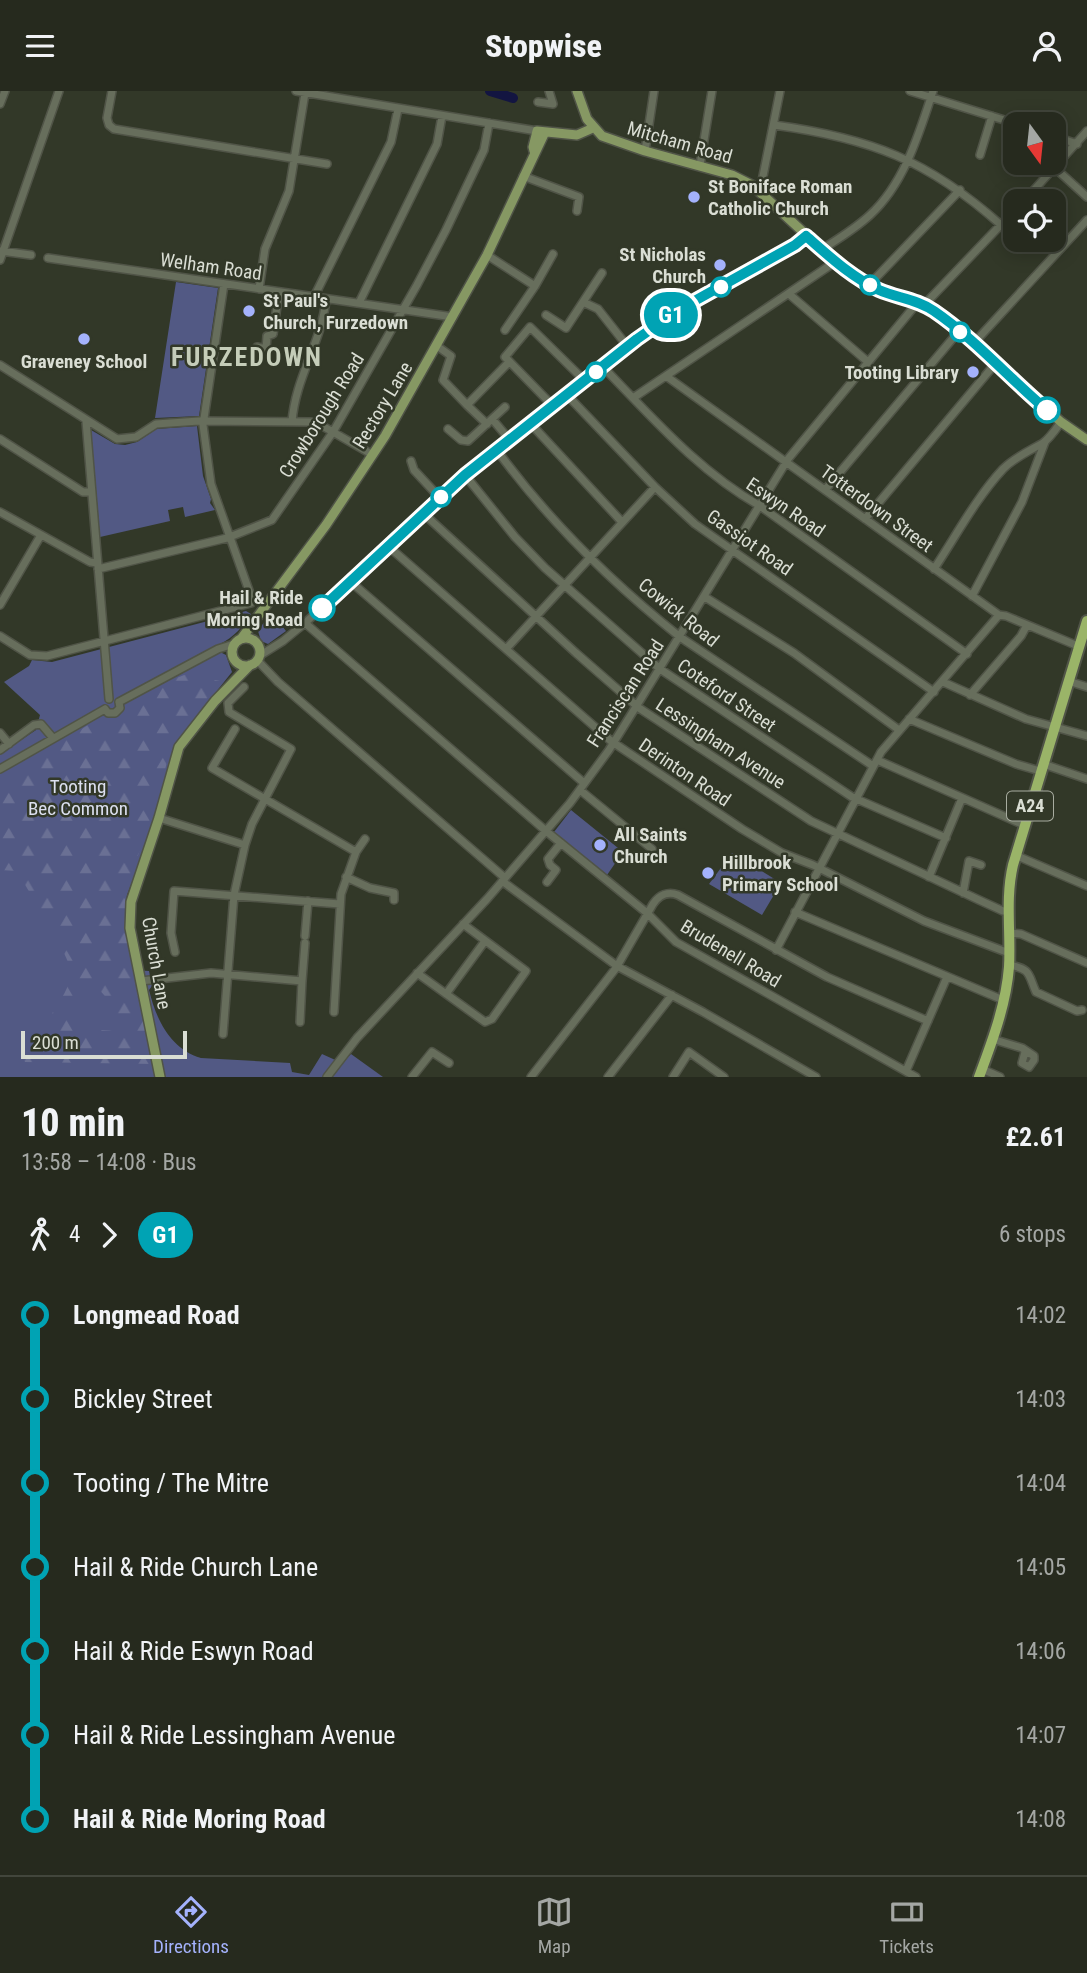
<!DOCTYPE html>
<html lang="en">
<head>
<meta charset="utf-8">
<style>
	body { margin:0; font-family:"Roboto Condensed",sans-serif; background:#2e3227; color:#f1f3f6; height:100vh; display:flex; flex-direction:column; font-size:26px; white-space:nowrap }
	* { box-sizing:border-box; margin:0 }
	p { font-size:23px; color:#a4a7a4 }
	.icon { flex:none; width:38px; height:38px; fill:none; stroke:currentColor; stroke-width:2; stroke-linecap:round; stroke-linejoin:round }
	.map { position:relative; height:986px; overflow:hidden }
	.drawer { display:flex; flex-direction:column; background:#262a1e; flex:1 }
	.drawer>* { flex:none }
	.badge { padding:0 14px; border-radius:23px; font-size:24px; line-height:46px }
	.needle { width:46px; rotate:165deg }
	.controls { position:absolute; left:1003px; top:21px; display:grid; gap:14px }
	.controls a { display:grid; place-items:center; width:63px; height:63px; border-radius:14px; background:#262a1e; box-shadow:0 4px 18px #0003,0 0 0 2px #42463c; font-size:35px }
	.scale { position:absolute; left:21px; bottom:18px; width:166px; box-sizing:border-box; padding-left:7px; border:4px solid #daded4; border-top:0; font-size:19px; line-height:24px; white-space:nowrap; color:#daded4; -webkit-text-stroke:5px #323828; paint-order:stroke }
	.map>.badge { position:absolute; translate:-50% -50%; box-shadow:0 0 0 4px #fff }
	.legs { display:flex; align-items:center; gap:10px; height:77px; padding:0 21px; font-size:23px }
	.legs p { margin-inline-start:auto }
	.headline { display:flex; align-items:center; justify-content:space-between; height:119px; padding:0 21px }
	h1 { font-size:38px; font-weight:800; line-height:52px }
	ul { padding:0 21px; list-style:none }
	li { display:flex; align-items:center; gap:24px; height:84px; font-size:26px }
	li i { display:grid; place-items:center; width:10px; height:100%; margin:0 9px; background:currentColor }
	li i::after { content:''; width:18px; height:18px; margin:-9px; border:5px solid; border-radius:50%; background:#262a1e }
	li p { margin-inline-start:auto }
	li:first-child i { background:linear-gradient(#0000 50%,currentColor 0) }
	li:last-child i { background:linear-gradient(currentColor 50%,#0000 0) }
	header { display:flex; justify-content:space-between; align-items:center; height:91px; padding:0 21px; background:#262a1e; font-size:32px; font-weight:800 }
	.tabs { display:flex; justify-content:space-around; align-items:center; height:98px; border-top:2px solid #42463c; background:#262a1e; font-size:19px; color:#a4a7a4 }
	.tabs a { display:grid; justify-items:center; gap:4px }
	.tabs .current { color:#a4b2fc }
	.map>svg:first-child { display:block }
	.green { fill:#525984 }
	.forest { fill:url(#forest-firs); fill-rule:evenodd }
	.lines { fill:none; stroke-linecap:round; stroke-linejoin:round }
	.river { stroke:#131541; stroke-width:10 }
	.minor-casing { stroke:#505447; stroke-width:10 }
	.major-casing { stroke:#505447; stroke-width:12 }
	.highway-casing { stroke:#505447; stroke-width:14 }
	.minor { stroke:#676e5c; stroke-width:7 }
	.major { stroke:#869863; stroke-width:9 }
	.highway { stroke:#9ab468; stroke-width:10 }
	.line-1-casing { stroke:#fff; stroke-width:16 }
	.line-1 { stroke:#00a3b4; stroke-width:10 }
	.poi-dot { fill:#a4b2fc; stroke:#323828; stroke-width:2.5 }
	.stop-1-dot { fill:#fff; stroke:#00a3b4; stroke-width:3.5 }
	.labels { text-anchor:middle; stroke-width:5; stroke-linejoin:round; paint-order:stroke }
	.shield { fill:#323828; stroke:#a8aca0; stroke-width:2 }
	.shield-label { font-size:18px; font-weight:bold; fill:#daded4 }
	.street-label { font-size:19px; fill:#daded4; stroke:#323828 }
	.poi-label { font-size:19px; font-weight:bold; fill:#daded4; stroke:#323828; text-anchor:start }
	.stop-label { font-size:19px; font-weight:bold; fill:#daded4; stroke:#323828; text-anchor:end }
	.park-label { font-size:19px; fill:#dce0f0; stroke:#323828 }
	.district-label { font-size:26px; font-weight:bold; letter-spacing:2px; fill:#c5cdb9; stroke:#323828 }
</style>
</head>
<body>
<header><svg class="icon" aria-label="menu" viewBox="0 0 24 24"><path d="M4 6h16M4 12h16M4 18h16"/></svg>Stopwise<svg class="icon" aria-label="person" viewBox="0 0 24 24"><circle cx="12" cy="8" r="4"/><path d="M4 21q1-7 8-7t8 7"/></svg></header>
<div class="map">
<svg width="1087" height="986" viewBox="0 0 1087 986">
	<defs>
		<pattern id="forest-firs" width="22" height="20" patternUnits="userSpaceOnUse" patternTransform="scale(1.75)"><rect width="22" height="20" fill="#525984"/><path d="M5 1l3.5 6h-7zM16 11l3.5 6h-7z" fill="#6a7094"/></pattern>
	</defs>
	<rect width="100%" height="100%" fill="#323828"/>
	<path class="green" d="M 176,191 L 218,197 L 199,325 L 155,327 Z
		M 197,335 L 203,385 L 211,408 L 210,412 L 215,419 L 185,426 L 183,416 L 168,419 L 170,430 L 100,446 L 91,339 L 115,353 L 125,354 L 137,351 L 156,338 Z
		M 246,520 L 251,523 C 243,536 234,546 220,553 L 222,562 L 226,564 L 232,581 L 192,631 L 176,655 L 147,752 L 127,804 L 123,834 L 132,879 L 149,880 L 152,895 L 149,899 C 156,928 170,958 201,967 L 290,972 L 292,981 L 309,984 L 322,963 L 342,972 L 351,963 L 383,986 L 0,986 L 0,663 L 36,639 L 40,624 L 4,591 L 29,575 L 32,569 L 52,571 Z
		M 271,521 L 286,540 L 268,553 L 261,550 L 258,540 Z
		M 571,719 L 623,761 L 607,784 L 554,741 Z
		M 732,762 L 781,792 L 762,824 L 709,793 Z"/>
	<path class="forest" d="M 187,583 L 220,590 L 171,656 L 157,709 L 125,802 L 127,834 L 155,973 L 25,971 L 21,965 C 33,948 72,901 71,882 C 70,863 28,800 17,780 L 0,779 L 0,689 L 101,626 L 113,629 L 152,596 ZM 91,892 C 108,904 116,919 115,940 L 102,939 L 96,944 L 85,946 L 72,926 Z"/>
	<g class="lines">
		<path class="river" d="M 490,0 L 513,7"/>
		<g class="minor-casing">
			<path id="minor" d="M 112,0 L 107,27 L 109,34 L 114,38 L 327,73
				M 296,0 L 537,40
				M 910,0 L 1017,33
				M 538,11 L 553,13 L 549,0
				M 0,13 L 5,0
				M 774,34 C 870,47 928,69 1001,134
				M 1054,45 L 1077,53
				M 645,60 L 654,0
				M 980,64 L 992,25
				M 700,74 L 712,0
				M 1055,77 L 1087,106
				M 523,85 L 579,106 L 577,120
				M 760,100 L 780,0
				M 1024,110 L 1087,40
				M 821,159 C 838,148 855,138 870,124 C 904,93 919,43 933,0
				M 1,160 L 31,164
				M 487,164 L 535,195
				M 48,167 L 453,226
				M 0,169 L 59,0
				M 869,194 L 960,99
				M 259,198 L 265,158 L 289,100 L 305,2
				M 789,203 L 868,271
				M 314,206 L 391,51 L 398,18
				M 583,211 L 598,218 L 628,256
				M 359,212 L 437,53 L 442,25
				M 924,214 L 1015,119
				M 546,224 L 566,237 L 602,182
				M 505,239 L 535,195 L 553,163
				M 973,253 L 1087,129
				M 437,255 L 451,265 L 443,289 L 467,314
				M 257,256 L 266,258 L 267,245 L 273,243 L 279,201
				M 0,274 L 117,348 L 136,346 L 156,333 L 199,330 L 311,331 L 319,333 L 373,364
				M 603,276 C 651,325 698,380 760,415 L 967,563
				M 666,285 L 999,524 L 1006,525 L 1078,555
				M 567,304 L 655,396 L 695,433 L 934,601
				M 633,307 L 835,171
				M 553,315 L 505,266 L 530,236 L 585,290
				M 493,329 L 509,348
				M 86,330 L 109,608
				M 292,331 C 295,287 322,251 326,208
				M 530,332 L 622,431
				M 487,333 L 467,314 L 509,271
				M 448,338 L 461,349 L 468,350 L 505,316
				M 0,348 L 83,401 L 91,401
				M 496,358 C 548,429 611,491 680,546 L 873,675
				M 411,370 L 414,379 L 440,407
				M 465,384 L 515,446 L 545,477 L 660,578 L 852,706 L 946,747
				M 825,399 L 959,240
				M 0,421 L 90,471 L 97,472
				M 424,423 L 576,562 L 639,617 L 811,730 L 979,809 L 1003,820 L 1008,820
				M 865,428 L 995,273
				M 388,455 L 611,650 L 742,738 L 782,762 L 813,774 L 924,830 L 1009,862
				M 98,478 L 227,447 L 272,429 L 333,341 L 417,194 L 446,139 L 484,59 L 489,32
				M 934,478 C 956,445 976,407 1003,378 C 1015,366 1029,360 1043,352 C 1050,347 1056,338 1061,331
				M 351,491 L 584,692
				M 972,505 L 1022,411 L 1045,351
				M 705,506 L 794,562 L 899,639
				M 0,514 L 41,444
				M 305,532 L 546,740 L 647,822 L 676,851 L 916,986
				M 0,545 L 30,564 L 47,565 L 251,512 L 252,508 L 211,393 L 203,334 L 224,193
				M 506,558 L 655,396
				M 259,565 L 283,550 L 305,532 L 496,358 L 657,233 L 680,218 L 795,154 L 806,145
				M 257,569 L 278,591 L 505,787
				M 1068,590 L 1087,596
				M 943,591 L 1026,628 L 1087,645
				M 970,604 L 1021,545 L 1027,534
				M 119,611 L 218,558 L 234,553
				M 105,618 L 108,622 L 115,622 L 120,617 L 119,611
				M 909,628 L 1016,673 L 1040,680
				M 235,638 L 212,677 L 356,761
				M 0,642 L 9,653
				M 0,659 L 34,634 L 41,633 L 53,647
				M 877,669 L 1024,734
				M 1043,673 L 1087,688
				M 0,678 L 105,618
				M 580,699 L 652,758
				M 159,727 L 245,754 L 252,733 L 291,658 L 229,621 L 228,612 L 244,596
				M 1015,764 L 1087,795
				M 346,786 L 370,797 L 394,802 L 394,809
				M 929,786 L 962,707
				M 502,790 L 617,875 L 703,921 L 816,986
				M 547,791 L 556,779 L 550,774 L 548,768 L 561,752
				M 963,802 L 969,770 L 981,774
				M 795,821 L 1003,909
				M 1009,842 L 1021,843 L 1087,872
				M 305,845 L 308,810
				M 776,859 L 881,661 L 999,524
				M 175,861 L 171,842 L 174,800 L 340,813
				M 1009,874 C 1032,878 1028,884 1036,901 L 1077,920 L 1082,919
				M 417,882 L 485,931 L 492,928 L 526,880 L 463,833
				M 141,890 L 211,882 L 302,890 L 305,852
				M 446,903 L 485,850
				M 334,921 L 341,803 L 356,761 L 365,748
				M 300,931 L 302,890
				M 223,943 L 234,804 L 245,754
				M 992,948 L 1022,957 L 1034,965 L 1034,969 L 1029,976 L 1022,972 L 1025,961
				M 982,978 L 1000,986
				M 906,980 L 947,886
				M 327,986 L 357,947 L 487,808 L 570,712 L 609,659 L 642,606 L 788,368 L 918,211
				M 412,986 L 432,961 L 449,972
				M 531,986 L 616,877 L 653,813 C 659,804 668,800 678,804 L 827,886 L 928,930
				M 608,986 L 672,904
				M 673,986 L 689,961 L 724,986"/>
		</g>
		<g class="major-casing">
			<path id="major" d="M 577,0 L 587,28 L 602,45 L 645,60 L 732,84 L 752,94 L 840,175 L 880,199 L 918,211 L 942,225 L 1061,331 L 1087,349
				M 534,60 L 533,56 L 537,40 L 577,44 L 593,37
				M232 561a14 14 0 1 1 28 0a14 14 0 1 1-28 0Z
				M 241,548 L 326,434 L 385,345 L 487,164 L 545,41
				M 160,986 L 130,837 L 131,811 L 159,727 L 179,656 L 215,610 L 250,574"/>
		</g>
		<g class="highway-casing">
			<path id="highway" d="M 979,986 C 992,951 1006,914 1009,876 C 1011,842 1005,808 1013,774 L 1087,530"/>
		</g>
		<use href="#minor" class="minor"/>
		<use href="#major" class="major"/>
		<use href="#highway" class="highway"/>
	</g>
	<g class="lines">
		<g class="line-1-casing">
			<path id="line-1" d="M 322,517 L 465,384 L 637,248 L 680,218 L 795,154 L 806,145 C 829,165 851,186 879,199 C 897,207 917,208 934,220 C 975,248 1009,287 1047,319"/>
		</g>
		<use href="#line-1" class="line-1"/>
	</g>
	<g class="poi-dot">
		<circle cx="694" cy="106" r="7"/>
		<circle cx="720" cy="174" r="7"/>
		<circle cx="249" cy="220" r="7"/>
		<circle cx="84" cy="248" r="7"/>
		<circle cx="973" cy="281" r="7"/>
		<circle cx="600" cy="754" r="7"/>
		<circle cx="708" cy="782" r="7"/>
	</g>
	<g class="stop-1-dot">
		<circle cx="870" cy="194" r="9"/>
		<circle cx="721" cy="196" r="9"/>
		<circle cx="960" cy="241" r="9"/>
		<circle cx="596" cy="281" r="9"/>
		<circle cx="1047" cy="319" r="12"/>
		<circle cx="441" cy="406" r="9"/>
		<circle cx="322" cy="517" r="12"/>
	</g>
	<g class="labels">
		<rect class="shield" x="1007" y="700.5" width="46" height="29" rx="5"/>
		<g class="shield-label">
			<text x="1030" y="721">A24</text>
		</g>
		<g class="street-label">
			<text transform="translate(680 51) rotate(16)" y="7">Mitcham Road</text>
			<text transform="translate(211 175) rotate(8)" y="7">Welham Road</text>
			<text transform="translate(382 314) rotate(-59)" y="7">Rectory Lane</text>
			<text transform="translate(321 324) rotate(-58)" y="7">Crowborough Road</text>
			<text transform="translate(786 416) rotate(34)" y="7">Eswyn Road</text>
			<text transform="translate(877 417) rotate(36)" y="7">Totterdown Street</text>
			<text transform="translate(750 451) rotate(35)" y="7">Gassiot Road</text>
			<text transform="translate(679 521) rotate(39)" y="7">Cowick Road</text>
			<text transform="translate(625 602) rotate(-57)" y="7">Franciscan Road</text>
			<text transform="translate(727 604) rotate(34)" y="7">Coteford Street</text>
			<text transform="translate(721 652) rotate(33)" y="7">Lessingham Avenue</text>
			<text transform="translate(685 681) rotate(34)" y="7">Derinton Road</text>
			<text transform="translate(731 862) rotate(31)" y="7">Brudenell Road</text>
			<text transform="translate(157 872) rotate(80)" y="7">Church Lane</text>
		</g>
		<g class="poi-label">
			<text x="708" y="102">St Boniface Roman<tspan x="708" dy="22">Catholic Church</tspan></text>
			<text x="706" y="170" text-anchor="end">St Nicholas<tspan x="706" dy="22">Church</tspan></text>
			<text x="263" y="216">St Paul's<tspan x="263" dy="22">Church, Furzedown</tspan></text>
			<text x="84" y="277" text-anchor="middle">Graveney School</text>
			<text x="959" y="288" text-anchor="end">Tooting Library</text>
			<text x="614" y="750">All Saints<tspan x="614" dy="22">Church</tspan></text>
			<text x="722" y="778">Hillbrook<tspan x="722" dy="22">Primary School</tspan></text>
		</g>
		<g class="stop-label">
			<text x="303" y="513">Hail &amp; Ride<tspan x="303" dy="22">Moring Road</tspan></text>
		</g>
		<g class="park-label">
			<text x="78" y="702">Tooting<tspan x="78" dy="22">Bec Common</tspan></text>
		</g>
		<g class="district-label">
			<text x="247" y="275">FURZEDOWN</text>
		</g>
	</g>
</svg>
<div class="controls">
<a><svg class="needle" viewBox="-14 -14 28 28"><path d="M0-13l5 13h-10z" fill="#e53935"/><path d="M0 13l5-13h-10z" fill="#a4a7a4"/></svg></a>
<a><svg class="icon" aria-label="locate" viewBox="0 0 24 24"><circle cx="12" cy="12" r="6"/><path d="M12 2v4M12 18v4M2 12h4M18 12h4"/></svg></a>
</div>
<div class="scale">200 m</div>
<b class="badge" style="left:671px;top:224px;background:#00a3b4;color:#fff">G1</b>
</div>
<section class="drawer">
<div class="headline"><div><h1>10 min</h1><p>13:58 – 14:08 · Bus</p></div><b>£2.61</b></div>
<div class="legs"><svg class="icon" aria-label="walk" viewBox="0 0 24 24"><circle cx="13" cy="4" r="2"/><path d="M13 8l-2 6 4 7M11 14l-3 7M7 12l3-4h3l4 4"/></svg>4<svg class="icon" aria-label="forward" viewBox="0 0 24 24"><path d="M9 5l7 7-7 7"/></svg><b class="badge" style="background:#00a3b4;color:#fff">G1</b><p>6 stops</p></div>
<ul>
<li><i style="color:#00a3b4"></i><b>Longmead Road</b><p>14:02</p></li>
<li><i style="color:#00a3b4"></i><span>Bickley Street</span><p>14:03</p></li>
<li><i style="color:#00a3b4"></i><span>Tooting / The Mitre</span><p>14:04</p></li>
<li><i style="color:#00a3b4"></i><span>Hail &amp; Ride Church Lane</span><p>14:05</p></li>
<li><i style="color:#00a3b4"></i><span>Hail &amp; Ride Eswyn Road</span><p>14:06</p></li>
<li><i style="color:#00a3b4"></i><span>Hail &amp; Ride Lessingham Avenue</span><p>14:07</p></li>
<li><i style="color:#00a3b4"></i><b>Hail &amp; Ride Moring Road</b><p>14:08</p></li>
</ul>
</section>
<nav class="tabs">
<a class="current"><svg class="icon" aria-label="directions" viewBox="0 0 24 24"><path d="M12 3l9 9-9 9-9-9zM9 14v-3h6M13 9l2 2-2 2"/></svg>Directions</a>
<a><svg class="icon" aria-label="map" viewBox="0 0 24 24"><path d="M3 6l6-2 6 2 6-2v14l-6 2-6-2-6 2zM9 4v14M15 6v14"/></svg>Map</a>
<a><svg class="icon" aria-label="tickets" viewBox="0 0 24 24"><path d="M3 7h18v10H3zM15 7v10"/></svg>Tickets</a>
</nav>
</body>
</html>
